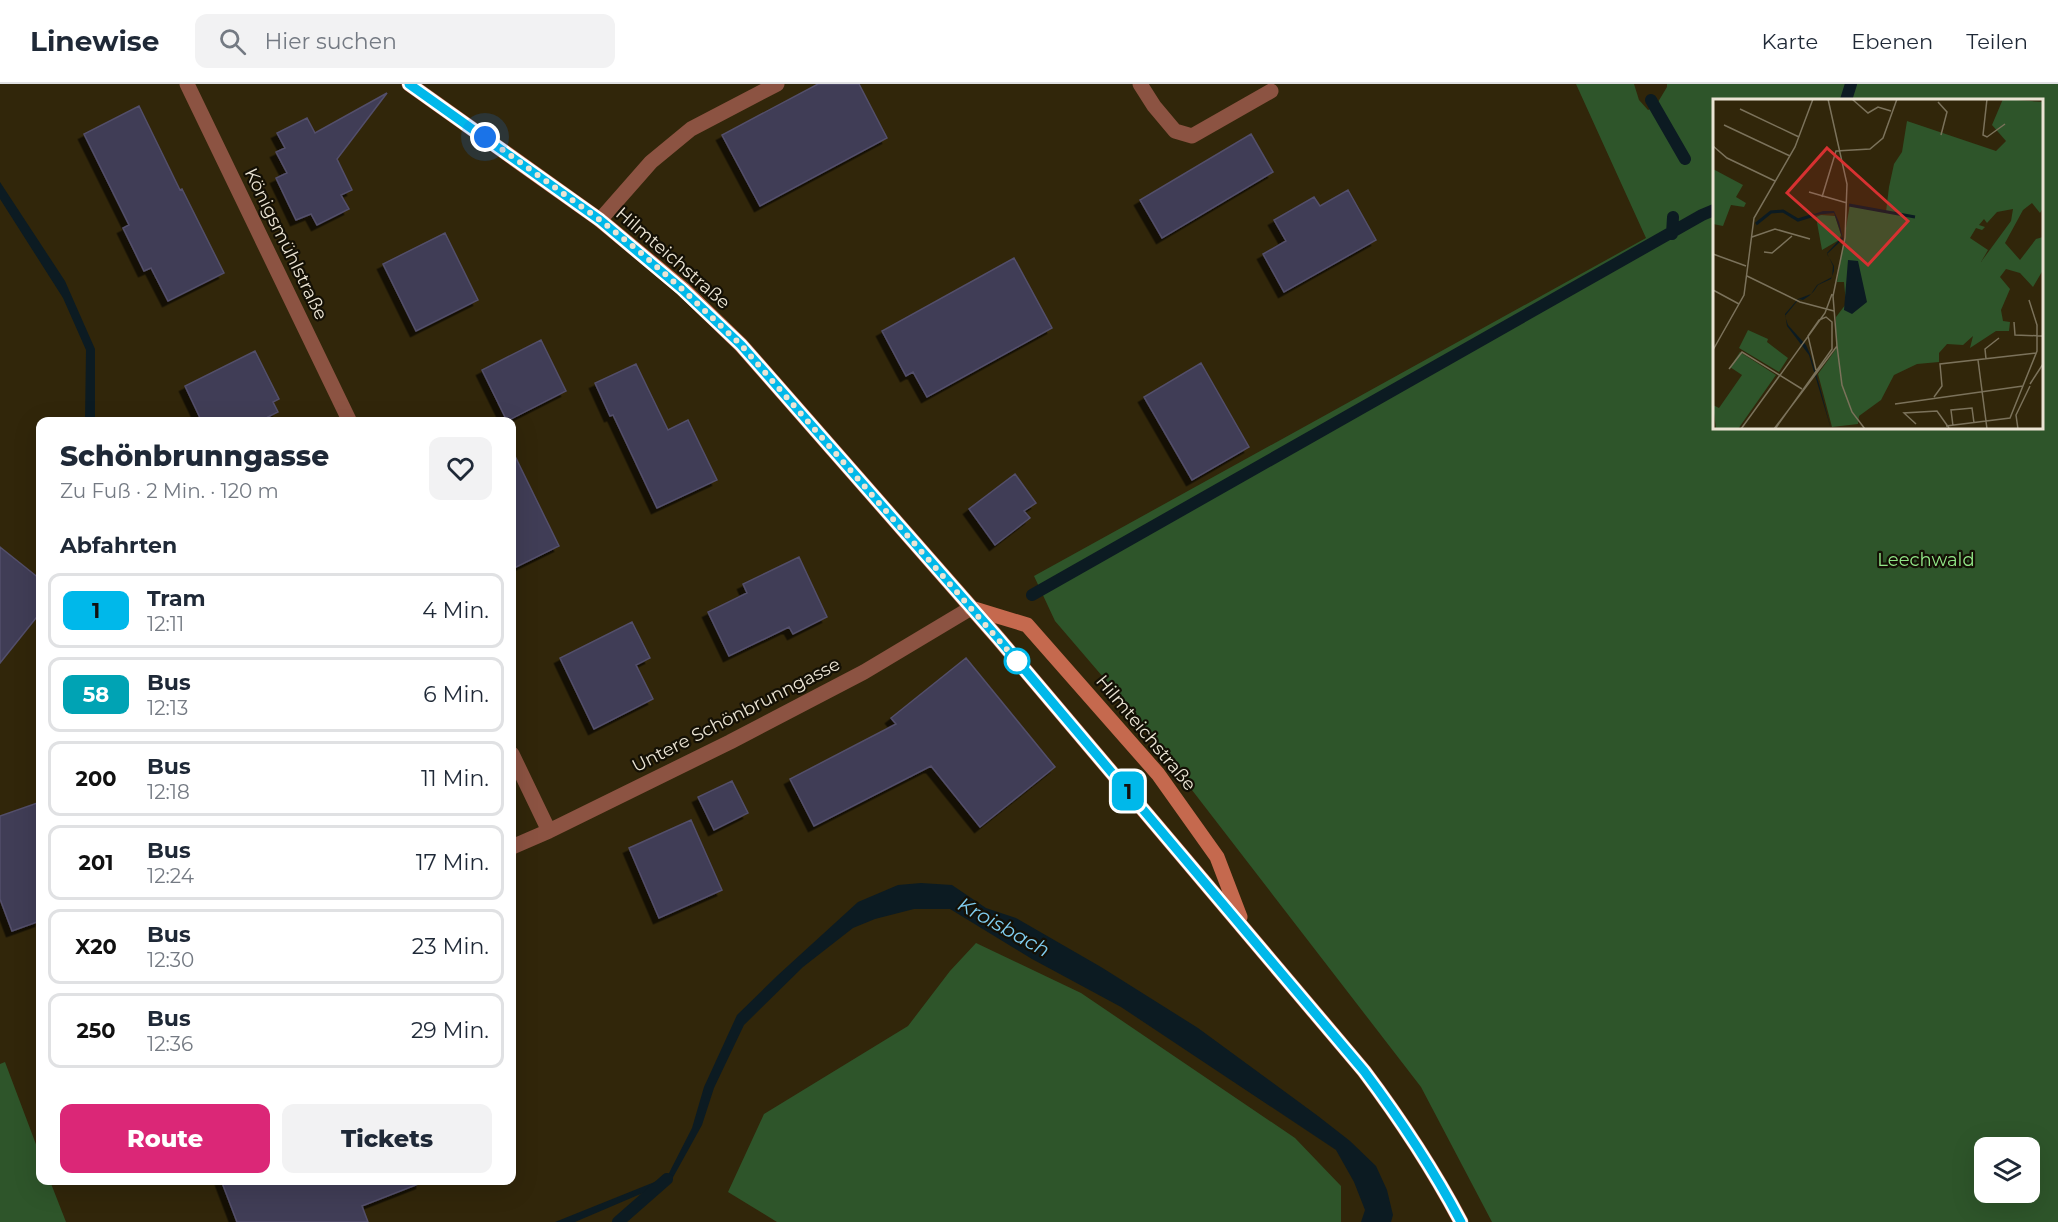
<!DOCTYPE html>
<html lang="de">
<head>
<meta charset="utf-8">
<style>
	body { margin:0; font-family:Montserrat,sans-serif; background:#f2f2f3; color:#1f2937; height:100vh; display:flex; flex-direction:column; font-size:22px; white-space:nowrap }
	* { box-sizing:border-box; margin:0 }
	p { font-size:20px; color:#747a83 }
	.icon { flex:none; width:33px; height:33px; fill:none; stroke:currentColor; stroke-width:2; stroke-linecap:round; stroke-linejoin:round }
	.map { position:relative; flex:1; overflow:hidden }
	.sheet { position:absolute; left:36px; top:333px; width:480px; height:768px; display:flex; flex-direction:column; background:#fff; border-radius:12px; box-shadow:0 6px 24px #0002 }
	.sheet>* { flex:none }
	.badge { padding:0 12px; border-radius:9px; font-size:21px; line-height:39px }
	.controls { position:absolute; left:1974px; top:1053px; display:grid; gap:12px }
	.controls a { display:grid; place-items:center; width:66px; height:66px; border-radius:12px; background:#fff; box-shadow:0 6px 24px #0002; font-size:30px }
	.you { position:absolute; width:30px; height:30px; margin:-15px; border:4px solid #fff; border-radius:50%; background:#1a73e8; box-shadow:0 0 0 9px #1a73e833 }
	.map>.badge { position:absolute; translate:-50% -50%; box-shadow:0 0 0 3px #fff }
	h2 { padding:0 24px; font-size:22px; line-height:54px }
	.round { display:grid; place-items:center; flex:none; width:63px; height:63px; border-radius:12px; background:#f2f2f3 }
	.summary { display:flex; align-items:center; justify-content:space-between; height:102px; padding:0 24px }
	h1 { font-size:28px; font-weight:800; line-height:45px }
	.cta { display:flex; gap:12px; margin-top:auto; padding:12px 24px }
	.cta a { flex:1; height:69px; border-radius:12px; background:#db2777; color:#fff; font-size:24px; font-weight:800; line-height:69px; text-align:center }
	.cta a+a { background:#f2f2f3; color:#1f2937 }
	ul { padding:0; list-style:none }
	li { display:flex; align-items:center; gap:18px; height:75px; margin:0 12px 9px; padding:0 12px; border:3px solid #e0e1e3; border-radius:12px }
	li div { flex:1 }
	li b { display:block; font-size:22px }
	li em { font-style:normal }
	li .badge { min-width:66px; font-weight:700; text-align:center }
	header { display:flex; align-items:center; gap:36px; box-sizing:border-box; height:84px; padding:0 30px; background:#fff; border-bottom:2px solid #e0e1e3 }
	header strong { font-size:28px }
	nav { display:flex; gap:33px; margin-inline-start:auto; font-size:21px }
	.search { width:420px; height:54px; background:#f2f2f3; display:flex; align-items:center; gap:15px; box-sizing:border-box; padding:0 21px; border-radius:12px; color:#747a83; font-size:22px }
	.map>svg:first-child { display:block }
	.green { fill:#2e552a; fill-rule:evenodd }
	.water { fill:#0c1b22 }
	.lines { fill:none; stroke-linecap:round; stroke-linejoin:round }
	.stream { stroke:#0c1b22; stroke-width:12 }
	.building { fill:#403c56; stroke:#534f6b; stroke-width:1.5; filter:url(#shadow) }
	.lane { stroke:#8c5342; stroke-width:15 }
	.street { stroke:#8c5342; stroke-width:15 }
	.secondary { stroke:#c5694e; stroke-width:15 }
	.line-casing { stroke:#fff; stroke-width:14 }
	.line { stroke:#00b8ea; stroke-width:9 }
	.walk { stroke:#ebe4d4; stroke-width:6; stroke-dasharray:0 10.8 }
	.stop-dot { fill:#fff; stroke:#00b8ea; stroke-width:3 }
	.labels { text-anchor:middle; stroke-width:4.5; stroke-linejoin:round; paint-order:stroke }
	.street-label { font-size:18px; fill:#ebe4d4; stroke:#141005 }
	.park-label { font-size:18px; fill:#92e788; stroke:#141005 }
	.water-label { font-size:20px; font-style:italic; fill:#80cdf0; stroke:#141005 }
	.inset-river { fill:none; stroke:#0c1b22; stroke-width:3 }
	.inset-road { fill:none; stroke:#7b725b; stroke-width:1.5 }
	.view { fill:#d73131; fill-opacity:0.15; stroke:#d73131; stroke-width:3 }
	.inset-edge { fill:none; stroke:#ebe4d4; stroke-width:3 }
</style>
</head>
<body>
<header>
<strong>Linewise</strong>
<div class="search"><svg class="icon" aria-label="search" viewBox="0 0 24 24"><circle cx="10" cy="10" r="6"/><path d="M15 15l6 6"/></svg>Hier suchen</div>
<nav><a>Karte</a><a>Ebenen</a><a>Teilen</a></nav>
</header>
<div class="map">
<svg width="2058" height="1138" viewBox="0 0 2058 1138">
	<defs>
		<filter id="shadow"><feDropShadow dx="-5.5" dy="5.5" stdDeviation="0" flood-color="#0009"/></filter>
	</defs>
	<rect width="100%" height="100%" fill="#31260a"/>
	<path class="green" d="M 1576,0 L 1634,0 L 1639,16 L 1648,26 L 1655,23 L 1667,3 L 1667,0 L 2058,0 L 2058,1138 L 1492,1138 L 1421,1003 L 1121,614 L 1055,537 L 1034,492 L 1646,154 ZM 1714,16 L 2042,16 L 2042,344 L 1714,344 ZM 1984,1064 L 2030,1064 L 2030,1108 L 1984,1108 Z
		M 976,859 L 1081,909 L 1295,1054 L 1341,1102 L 1341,1138 L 777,1138 L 728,1108 L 764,1030 L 908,942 L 950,887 Z
		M 5,978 L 40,1071 L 40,1096 L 50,1097 L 66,1138 L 0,1138 L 0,980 Z"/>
	<path class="water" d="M 0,98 L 65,197 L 95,265 L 95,337 L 85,337 L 86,266 L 63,214 L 0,115 Z
		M 921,799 L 952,801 L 986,824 L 1016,834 L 1101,883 L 1198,944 L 1318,1032 L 1350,1057 L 1376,1082 L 1387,1106 L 1393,1131 L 1391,1138 L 1361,1138 L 1365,1126 L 1354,1098 L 1336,1066 L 1121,923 L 1032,875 L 950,825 L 914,825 L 875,835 L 853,844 L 803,883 L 744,941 L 714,1004 L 702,1041 L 671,1097 L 575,1138 L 555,1138 L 667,1093 L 692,1044 L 704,1003 L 737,931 L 778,891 L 858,818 L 898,801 Z"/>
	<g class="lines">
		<path class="stream" d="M 1651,16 L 1685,75
			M 1846,16 L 1851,0
			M 1672,150 L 1673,133
			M 1032,511 L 1702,131 L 1714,126
			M 618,1138 L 667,1095"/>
	</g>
	<path class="building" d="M 818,0 L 859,0 L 887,54 L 760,122 L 722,51 Z
		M 387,9 L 337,75 L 352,106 L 341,111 L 349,125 L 317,141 L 311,130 L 296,136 L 276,94 L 287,89 L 276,68 L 285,64 L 277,49 L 307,34 L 315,49 Z
		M 139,22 L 180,106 L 182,105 L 224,189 L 168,217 L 151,184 L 144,187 L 123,144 L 129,141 L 84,50 Z
		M 1251,50 L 1273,88 L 1162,154 L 1140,116 Z
		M 1348,106 L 1376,156 L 1284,208 L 1263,170 L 1286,157 L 1274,136 L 1314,113 L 1320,122 Z
		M 445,149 L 478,216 L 416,247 L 383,180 Z
		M 1014,174 L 1052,244 L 927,313 L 913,288 L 906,292 L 882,247 Z
		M 541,256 L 566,307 L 507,337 L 482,286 Z
		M 255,267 L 279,315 L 273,318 L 278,328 L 258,338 L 202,338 L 185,302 Z
		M 1201,279 L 1249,363 L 1192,396 L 1144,313 Z
		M 636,280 L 668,346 L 688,336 L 717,396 L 657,424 L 613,331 L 610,332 L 595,299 Z
		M 512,366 L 559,462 L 512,485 Z
		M 1015,390 L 1036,419 L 1024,427 L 1030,434 L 995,461 L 969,425 Z
		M 0,463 L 40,495 L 40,529 L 0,579 Z
		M 799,473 L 827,533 L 793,550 L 789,543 L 729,572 L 708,528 L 747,509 L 743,500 Z
		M 632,538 L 650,574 L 636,581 L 653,615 L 594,645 L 560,574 Z
		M 966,574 L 1055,683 L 980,743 L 931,682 L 814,742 L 790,695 L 896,640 L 891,634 Z
		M 732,697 L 748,729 L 714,746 L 698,713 Z
		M 40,718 L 40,837 L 12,847 L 0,815 L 0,732 Z
		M 691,736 L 722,806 L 659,834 L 629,764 Z
		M 221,1096 L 421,1096 L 421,1099 L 362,1122 L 368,1138 L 237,1138 Z"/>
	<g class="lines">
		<path class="lane" d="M 1140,0 L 1154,22 L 1175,47 L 1192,52 L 1271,7
			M 600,136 L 651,78 L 691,45 L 777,0"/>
		<path class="street" d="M 187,0 L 350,338
			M 512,670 L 549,747
			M 512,763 L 549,747 L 730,658 L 864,588 L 971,524"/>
		<path class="secondary" d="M 409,0 L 600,136 L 683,205 L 741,261 L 998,554 L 1364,987 C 1400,1035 1433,1085 1461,1138
			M 971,524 L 1027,541 L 1158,690 L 1217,773 L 1240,833"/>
	</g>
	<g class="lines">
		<g class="line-casing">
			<path id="line" d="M 409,0 L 600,136 L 682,205 L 741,261 L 998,554 L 1364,987 C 1400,1035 1433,1085 1461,1138"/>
		</g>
		<use href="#line" class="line"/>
		<path class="walk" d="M 485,53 L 600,136 L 640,168 L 682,205 L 741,261 L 1017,577"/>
	</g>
	<circle class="stop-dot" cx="1017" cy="577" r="12"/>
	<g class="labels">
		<g class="street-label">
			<text transform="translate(286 160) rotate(64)" y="6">Königsmühlstraße</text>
			<text transform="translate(673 174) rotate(41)" y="6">Hilmteichstraße</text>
			<text transform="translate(736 631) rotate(-27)" y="6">Untere Schönbrunngasse</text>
			<text transform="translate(1146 649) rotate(50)" y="6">Hilmteichstraße</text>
		</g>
		<g class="park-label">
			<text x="1926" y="482">Leechwald</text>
		</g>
		<g class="water-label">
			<text transform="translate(1004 843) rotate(29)" y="7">Kroisbach</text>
		</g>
	</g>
	<g transform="translate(1713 15)">
		<rect width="330" height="330" fill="#31260a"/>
		<path d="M 290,0 L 330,3 L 330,109 L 327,114 L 319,104 L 310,111 L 292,144 L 307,161 L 323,140 L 330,138 L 330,171 L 320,188 L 307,174 L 293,170 L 287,178 L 297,190 L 288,211 L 290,222 L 297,223 L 296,232 L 283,232 L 257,249 L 260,237 L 250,246 L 234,245 L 226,254 L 226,263 L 204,265 L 181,276 L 168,301 L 146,317 L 145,325 L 119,328 L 105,275 L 123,250 L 123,218 L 133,205 L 131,183 L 124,183 L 137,105 L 173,113 L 176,88 L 181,65 L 189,53 L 194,22 L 283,52 L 293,42 L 279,26 ZM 300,110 L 298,122 L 268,163 L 275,151 L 257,139 L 263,129 L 269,131 L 272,128 L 266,126 L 271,120 L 274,124 L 284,113 ZM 0,70 L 30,86 L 23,98 L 33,104 L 31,108 L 18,106 L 10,127 L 0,125 ZM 108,116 L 122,117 L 128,136 L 126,141 L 109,151 L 103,118 ZM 35,231 L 55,240 L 54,243 L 75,259 L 66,273 L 26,249 ZM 27,253 L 63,276 L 25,330 L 3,330 L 0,306 L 6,309 L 29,276 L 17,268 Z" fill="#2e552a" fill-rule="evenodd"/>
		<path d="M 92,111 L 101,115 L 110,112 L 121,112 L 126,123 L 130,140 L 114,155 L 121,167 L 121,172 L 118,180 L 105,186 L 101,192 L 96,197 L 90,201 L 86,200 L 72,217 L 75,226 L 93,246 L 97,255 L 106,285 L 118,330 L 96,256 L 74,227 L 72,215 L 85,200 L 98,195 L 104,186 L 119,178 L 120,167 L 114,154 L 129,138 L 121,114 L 101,116 ZM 135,161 L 145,162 L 154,203 L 139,215 L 131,211 Z" fill="#0c1b22"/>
		<path class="inset-river" d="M 136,106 L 202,118M 43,125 L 58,113 L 70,112 L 85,121 L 101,116"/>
		<path class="inset-road" d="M 115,0 L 134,85 L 132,139 L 120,197 L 124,247 L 129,286 L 139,313 L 152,330M 139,0 L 155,14 L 165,8 L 178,12M 207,0 L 230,0M 274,0 L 270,36 L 274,38 L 292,25M 225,3 L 234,13 L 228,36M 27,10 L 86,38M 11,26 L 77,57M 0,47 L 14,59 L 62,82M 96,93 L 134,104M 109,98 L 123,52 L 157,50 L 170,39 L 184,0M 39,138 L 62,130 L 97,140M 51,153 L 59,154 L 79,137M 0,155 L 33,167M 34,177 L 87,203 L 121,212M 0,191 L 26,205M 301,223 L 302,236 L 330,237M 0,251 L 31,196 L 41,119 L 82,48 L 100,0M 273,260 L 272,250 L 286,239M 265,261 L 274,330M 16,270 L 29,253 L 89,290M 317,285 L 330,265M 221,298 L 229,287 L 227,265 L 323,254M 182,305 L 310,287M 203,325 L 191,314 L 224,312 L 236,329M 233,327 L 297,319 L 324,252 L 324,226 L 316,201M 240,327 L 238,311 L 249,310 L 259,309 L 261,324M 28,330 L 112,214 L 119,195M 61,330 L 124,247M 62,330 L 119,250 L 119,223 L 113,218 L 106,221 L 95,237 L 103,271M 305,330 L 303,316 L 317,287"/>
		<path class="view" d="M 114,49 L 195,122 L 155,166 L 74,94 Z"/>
		<rect width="330" height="330" class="inset-edge"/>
	</g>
</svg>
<div class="controls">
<a><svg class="icon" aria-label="layers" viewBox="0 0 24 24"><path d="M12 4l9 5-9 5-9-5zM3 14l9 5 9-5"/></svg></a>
</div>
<div class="you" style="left:485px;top:53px"></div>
<b class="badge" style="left:1128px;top:707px;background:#00b8ea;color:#111">1</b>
<section class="sheet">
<div class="summary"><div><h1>Schönbrunngasse</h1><p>Zu Fuß · 2 Min. · 120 m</p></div><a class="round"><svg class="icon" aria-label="heart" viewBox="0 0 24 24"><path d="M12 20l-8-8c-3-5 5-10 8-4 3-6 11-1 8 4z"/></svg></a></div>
<h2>Abfahrten</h2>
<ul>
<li><span class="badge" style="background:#00b8ea;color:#111">1</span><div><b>Tram</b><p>12:11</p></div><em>4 Min.</em></li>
<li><span class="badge" style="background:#00a3b4;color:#fff">58</span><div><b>Bus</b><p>12:13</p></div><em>6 Min.</em></li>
<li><span class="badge" style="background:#fff;color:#111">200</span><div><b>Bus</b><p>12:18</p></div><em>11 Min.</em></li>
<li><span class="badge" style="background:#fff;color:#111">201</span><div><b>Bus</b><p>12:24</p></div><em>17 Min.</em></li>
<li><span class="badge" style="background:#fff;color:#111">X20</span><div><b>Bus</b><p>12:30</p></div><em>23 Min.</em></li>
<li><span class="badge" style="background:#fff;color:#111">250</span><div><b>Bus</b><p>12:36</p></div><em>29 Min.</em></li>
</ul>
<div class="cta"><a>Route</a><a>Tickets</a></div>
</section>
</div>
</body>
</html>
